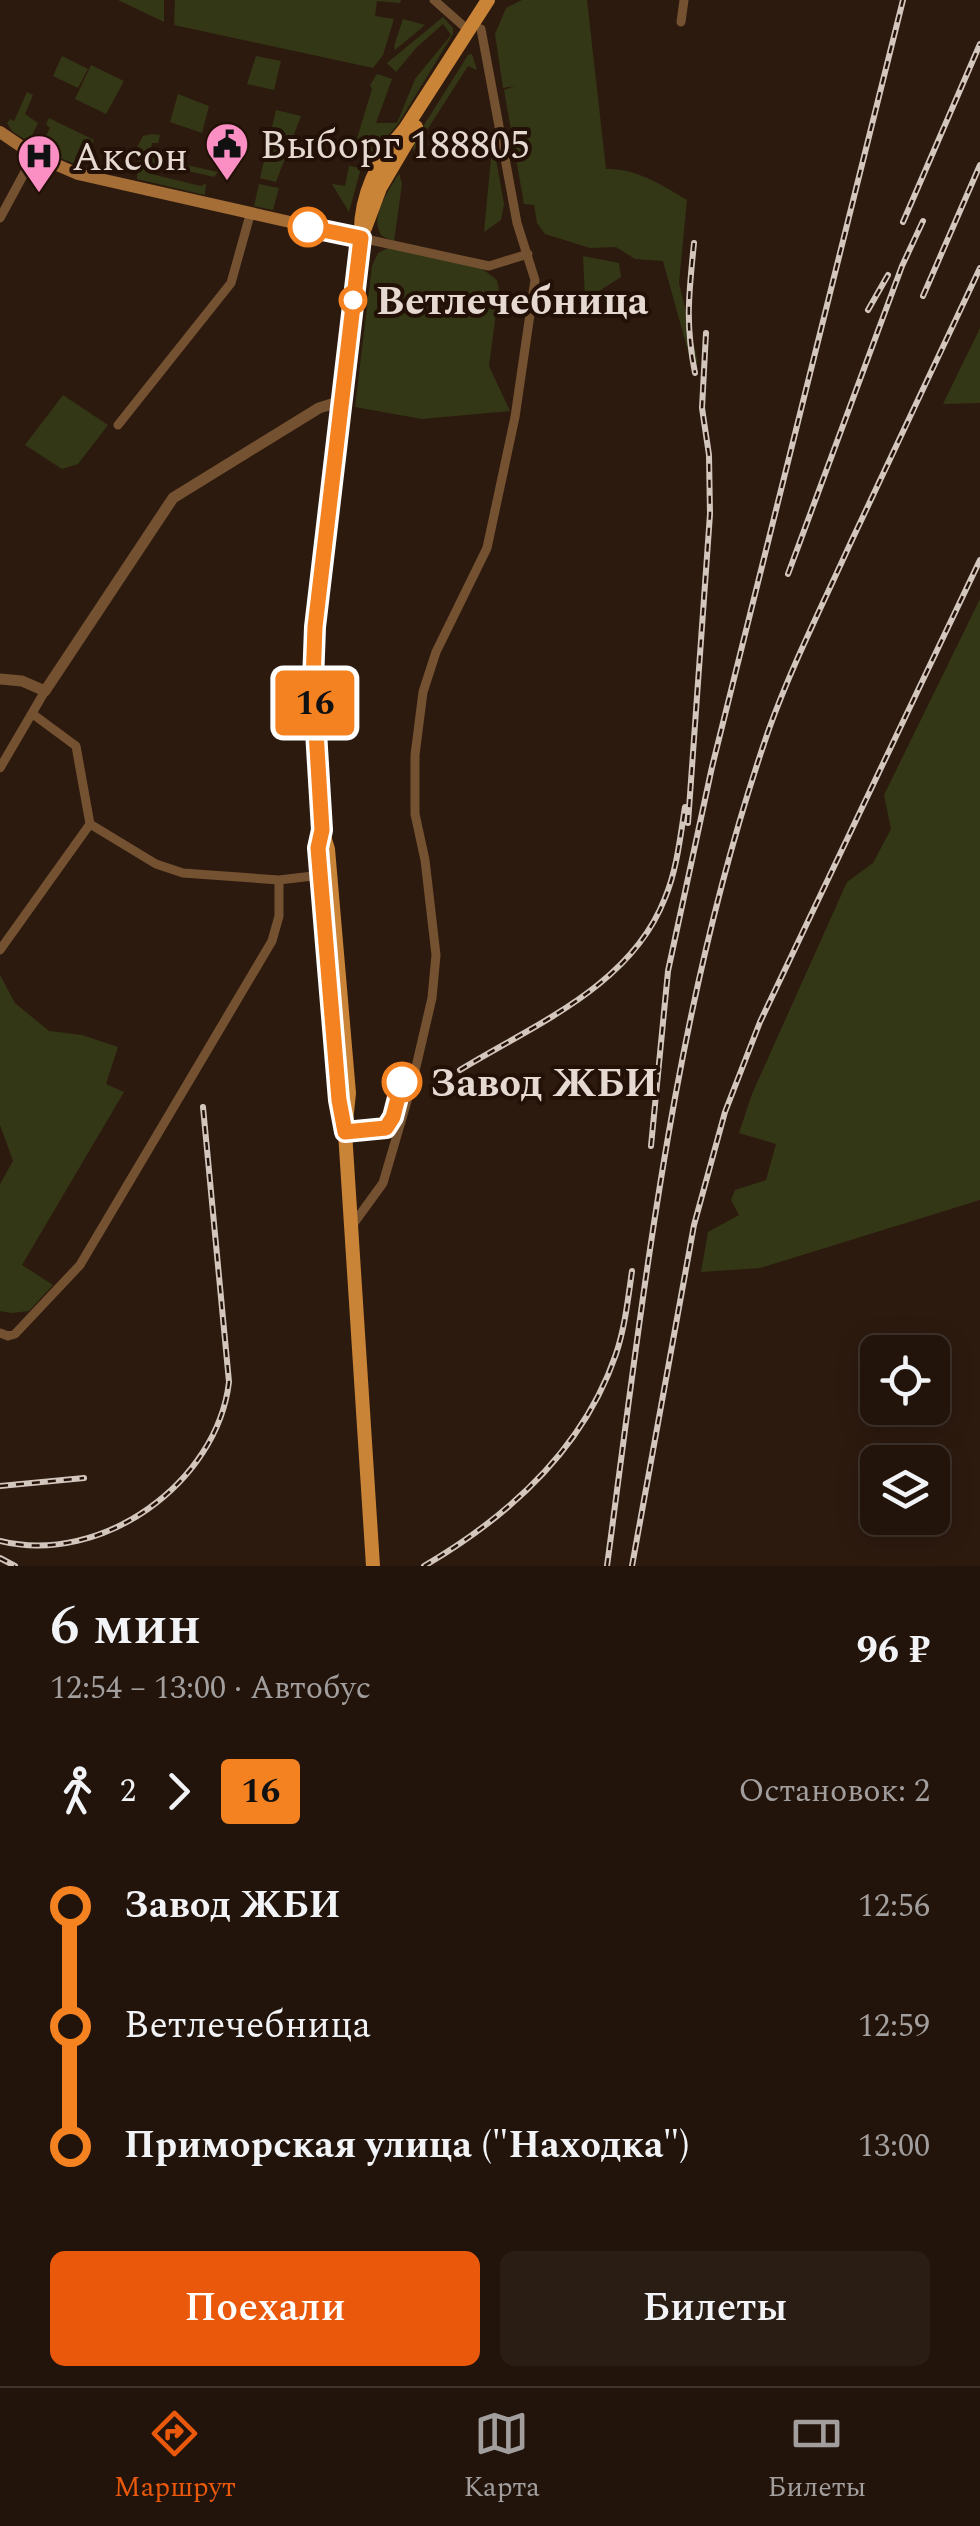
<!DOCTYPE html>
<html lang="ru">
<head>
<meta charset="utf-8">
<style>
	body { margin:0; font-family:Spectral,serif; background:#2a1d14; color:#f1f3f6; height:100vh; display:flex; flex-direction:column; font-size:38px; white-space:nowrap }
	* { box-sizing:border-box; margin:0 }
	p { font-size:32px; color:#a29e9d }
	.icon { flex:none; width:55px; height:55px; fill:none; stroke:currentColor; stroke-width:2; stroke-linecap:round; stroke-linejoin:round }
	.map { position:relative; height:1566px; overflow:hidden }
	.panel { display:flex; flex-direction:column; background:#22140b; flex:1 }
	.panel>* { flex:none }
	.badge { padding:0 20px; border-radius:8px; font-size:35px; line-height:65px }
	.buttons { position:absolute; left:860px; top:1335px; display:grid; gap:20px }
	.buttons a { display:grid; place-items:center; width:90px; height:90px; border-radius:15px; background:#22140b; box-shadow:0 5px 25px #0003,0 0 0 2px #3f332c; font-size:50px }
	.map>.badge { position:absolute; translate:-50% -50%; box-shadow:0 0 0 5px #fff }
	.legs { display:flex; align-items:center; gap:15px; height:110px; padding:0 50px; font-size:32px }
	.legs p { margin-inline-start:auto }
	.head { display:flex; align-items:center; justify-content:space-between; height:170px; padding:0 50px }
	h1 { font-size:55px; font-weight:600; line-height:75px }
	.button { display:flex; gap:20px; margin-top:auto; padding:20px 50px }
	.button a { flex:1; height:115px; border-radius:15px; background:#ea580c; color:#fff; font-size:40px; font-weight:600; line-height:115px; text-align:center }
	.button a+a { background:#2a1d14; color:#f1f3f6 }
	ul { padding:0 50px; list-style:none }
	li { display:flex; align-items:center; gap:35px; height:120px; font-size:38px }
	li i { display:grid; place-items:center; width:15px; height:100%; margin:0 12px; background:currentColor }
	li i::after { content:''; width:25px; height:25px; margin:-12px; border:8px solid; border-radius:50%; background:#22140b }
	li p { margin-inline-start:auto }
	li:first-child i { background:linear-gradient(#0000 50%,currentColor 0) }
	li:last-child i { background:linear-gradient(currentColor 50%,#0000 0) }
	.tab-bar { display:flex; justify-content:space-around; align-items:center; height:140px; border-top:2px solid #3f332c; background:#22140b; font-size:28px; color:#a29e9d }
	.tab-bar a { display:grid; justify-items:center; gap:5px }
	.tab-bar .selected { color:#ea580c }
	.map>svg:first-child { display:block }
	.green { fill:#333715 }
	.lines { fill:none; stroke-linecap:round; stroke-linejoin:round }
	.minor { stroke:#745231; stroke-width:9 }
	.tertiary { stroke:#745231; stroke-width:11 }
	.secondary { stroke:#a56e36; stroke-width:12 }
	.primary { stroke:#ca8438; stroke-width:14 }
	.rail-casing { stroke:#d3c6bd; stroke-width:6 }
	.rail { stroke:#231107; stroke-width:2.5; stroke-dasharray:8; stroke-linecap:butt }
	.line-1-casing { stroke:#fff; stroke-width:22 }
	.line-1 { stroke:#f58220; stroke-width:15 }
	.stop-1-dot { fill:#fff; stroke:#f58220; stroke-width:5 }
	.labels { text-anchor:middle; stroke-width:8; stroke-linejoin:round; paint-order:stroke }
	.poi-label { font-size:40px; fill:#e6d9d1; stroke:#231107; text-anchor:start }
	.stop-label { font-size:40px; font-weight:bold; fill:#e6d9d1; stroke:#231107; text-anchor:start }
</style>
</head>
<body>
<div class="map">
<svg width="980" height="1566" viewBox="0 0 980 1566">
	<rect width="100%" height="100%" fill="#2d1a0f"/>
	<path class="green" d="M 118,0 L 164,0 L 164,22 Z
		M 175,0 L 401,0 L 400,3 L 377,1 L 375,16 L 394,19 L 383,55 L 373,68 L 174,25 Z
		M 522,0 L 587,0 L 606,169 C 636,168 662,185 687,200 L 679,283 L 698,362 L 691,362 L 663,261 L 635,259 L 616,247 L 590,248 L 545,234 L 537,223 L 534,205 L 524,204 L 504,90 L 515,86 L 503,88 L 495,34 L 506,8 Z
		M 443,17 L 453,28 L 453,34 L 398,124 L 374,152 L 354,148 L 372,89 L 370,85 L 377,74 L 392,79 L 376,123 L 397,123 L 415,79 L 451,35 L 443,24 L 416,48 L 396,72 L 387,63 Z
		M 403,19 L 425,25 L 395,50 L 394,46 Z
		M 472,54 L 477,70 L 468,66 L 413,152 L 414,141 L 468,55 Z
		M 62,56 L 88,69 L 78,88 L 53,76 Z
		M 256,56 L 281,61 L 274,90 L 247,84 Z
		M 91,65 L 124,81 L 106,114 L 75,99 Z
		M 27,92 L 33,95 L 25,114 L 38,123 L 29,142 L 12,131 L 7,123 L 10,119 L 14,121 Z
		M 178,94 L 209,106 L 202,133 L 170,122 Z
		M 276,110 L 301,116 L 276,182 L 260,178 Z
		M 49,118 L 94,140 L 89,150 L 80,148 L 75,159 L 81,162 L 82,167 L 39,149 L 50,128 L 46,124 Z
		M 152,134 L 160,135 L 158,143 L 152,143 L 150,157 L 218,172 L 214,177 L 154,163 L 151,174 L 201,186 L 206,183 L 205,195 L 137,179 L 138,153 L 135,151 L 143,136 Z
		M 492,148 L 494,148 L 504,204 L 501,220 L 484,232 Z
		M 349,166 L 361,168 L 349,212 L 332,184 L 345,186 Z
		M 399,173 L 402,184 L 394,241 L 382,236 C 368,217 389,191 399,173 Z
		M 259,184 L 279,188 L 273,210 L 254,206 Z
		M 388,248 L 480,267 L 497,280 L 499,290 L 489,366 L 510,411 L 422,419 L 355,407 L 372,266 L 378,253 Z
		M 583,256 L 619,263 L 621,277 L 585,300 Z
		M 980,328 L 980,403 L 943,404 Z
		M 63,395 L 108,425 L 78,464 L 62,469 L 25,445 Z
		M 980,599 L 980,1200 L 760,1268 L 701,1272 L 708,1232 L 739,1215 L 731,1200 L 735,1190 L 766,1180 L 776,1144 L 739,1133 L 752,1094 L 847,882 L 873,863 L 891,829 L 884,795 Z
		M 0,975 L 15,1003 L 49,1031 L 82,1035 L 118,1047 L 106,1084 L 124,1092 L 22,1265 L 53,1285 L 29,1311 L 11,1313 L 0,1311 L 0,1184 L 13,1161 L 0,1125 Z"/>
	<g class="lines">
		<path class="minor" d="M 434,0 L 468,30
			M 681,22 L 684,0
			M 0,218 L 34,155
			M 361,238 L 489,266 L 528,254
			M 118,425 L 231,283 L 250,215
			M 34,715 L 76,746 L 90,824 L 156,864 L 183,873 L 279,880 L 330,874
			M 0,768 L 45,691
			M 0,950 L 90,824
			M 351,1227 L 383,1183 L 412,1084 L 432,998 L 436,955 L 425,860 L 415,814 L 415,755 L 423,692 L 436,652 L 487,548 L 515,417 L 535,280 L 517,223 L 481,29
			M 0,1333 L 8,1336 L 15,1334 L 80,1265 L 272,941 L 279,916 L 279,880"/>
		<path class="tertiary" d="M 0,679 L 22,681 L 45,691 L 173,498 L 319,408 L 341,401"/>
		<path class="secondary" d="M 0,132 L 34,155 L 78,174 L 361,238"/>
		<path class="primary" d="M 365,228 L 380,188 L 416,127
			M 329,975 L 339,1100 L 345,1132 L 373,1566
			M 345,1132 L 349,1093 L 328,849 L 322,830 L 313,682 L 315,627 L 361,238 C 359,197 378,159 405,129 L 488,0"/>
		<g class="rail-casing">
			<path id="rail" d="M 903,222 L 980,44
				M 694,243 C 689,293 685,323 695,373
				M 923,296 L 980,165
				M 868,310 L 888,275
				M 788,574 L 902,266 L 923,221
				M 688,823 L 710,514 L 709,455 L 702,408 L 706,333
				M 460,1070 C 535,1024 631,986 665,898 C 677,869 680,838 685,807
				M 651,1146 L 668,971 L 712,767 L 903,0
				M 0,1486 L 84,1478
				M 0,1541 C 102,1566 217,1483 229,1382 L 203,1107
				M 0,1558 L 15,1566
				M 424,1566 C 508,1517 584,1448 616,1354 C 625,1327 628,1299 632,1271
				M 607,1566 C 645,1283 675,1000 769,729 C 792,665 823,604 851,542 C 894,451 937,360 980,268
				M 632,1566 L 694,1225 L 725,1112 L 760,1022 L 980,560"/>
		</g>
		<use href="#rail" class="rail"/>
	</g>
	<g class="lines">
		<g class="line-1-casing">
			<path id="line-1" d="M 308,227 L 361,238 L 315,627 L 313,682 L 322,830 L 318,848 L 339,1100 L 345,1132 L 386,1128 L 393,1117 L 402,1082"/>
		</g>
		<use href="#line-1" class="line-1"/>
	</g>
	<defs>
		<g id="civic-pin" transform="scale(2.25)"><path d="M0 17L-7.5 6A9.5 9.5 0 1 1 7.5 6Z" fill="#fb8fc4" stroke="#231107"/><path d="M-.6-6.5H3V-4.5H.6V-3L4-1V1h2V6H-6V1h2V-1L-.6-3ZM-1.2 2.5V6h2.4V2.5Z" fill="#111"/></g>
		<g id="hospital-pin" transform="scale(2.25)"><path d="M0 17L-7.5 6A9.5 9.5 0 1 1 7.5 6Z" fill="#fb8fc4" stroke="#231107"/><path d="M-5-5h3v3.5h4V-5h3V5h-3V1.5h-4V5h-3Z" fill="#111"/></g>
	</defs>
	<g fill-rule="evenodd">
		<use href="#civic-pin" x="227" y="144"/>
		<use href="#hospital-pin" x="39" y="156"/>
	</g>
	<g class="stop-1-dot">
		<circle cx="308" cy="227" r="18"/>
		<circle cx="353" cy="300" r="12"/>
		<circle cx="402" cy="1082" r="18"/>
	</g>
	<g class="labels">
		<g class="poi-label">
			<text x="260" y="158">Выборг 188805</text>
			<text x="72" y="170">Аксон</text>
		</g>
		<g class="stop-label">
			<text x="376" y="314">Ветлечебница</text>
			<text x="430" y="1096">Завод ЖБИ</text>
		</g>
	</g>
</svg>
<div class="buttons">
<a><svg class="icon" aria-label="locate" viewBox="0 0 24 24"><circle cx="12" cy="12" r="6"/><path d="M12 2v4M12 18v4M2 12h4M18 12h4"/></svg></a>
<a><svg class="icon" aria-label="layers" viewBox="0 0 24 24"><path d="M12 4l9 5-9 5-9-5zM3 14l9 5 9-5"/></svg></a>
</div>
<b class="badge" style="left:315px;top:703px;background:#f58220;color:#111">16</b>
</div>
<section class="panel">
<div class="head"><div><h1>6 мин</h1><p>12:54 – 13:00 · Автобус</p></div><b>96 ₽</b></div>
<div class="legs"><svg class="icon" aria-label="walk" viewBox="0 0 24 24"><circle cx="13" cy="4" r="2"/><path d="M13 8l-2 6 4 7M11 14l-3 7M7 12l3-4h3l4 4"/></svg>2<svg class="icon" aria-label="forward" viewBox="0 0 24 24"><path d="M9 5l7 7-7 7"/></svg><b class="badge" style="background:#f58220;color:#111">16</b><p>Остановок: 2</p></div>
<ul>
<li><i style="color:#f58220"></i><b>Завод ЖБИ</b><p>12:56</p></li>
<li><i style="color:#f58220"></i><span>Ветлечебница</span><p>12:59</p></li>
<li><i style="color:#f58220"></i><b>Приморская улица (&quot;Находка&quot;)</b><p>13:00</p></li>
</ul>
<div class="button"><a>Поехали</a><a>Билеты</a></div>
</section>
<nav class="tab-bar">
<a class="selected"><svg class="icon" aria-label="directions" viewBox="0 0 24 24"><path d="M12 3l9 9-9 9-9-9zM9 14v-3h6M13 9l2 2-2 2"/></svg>Маршрут</a>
<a><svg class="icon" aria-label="map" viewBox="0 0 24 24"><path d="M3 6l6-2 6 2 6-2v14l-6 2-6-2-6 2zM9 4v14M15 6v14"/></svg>Карта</a>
<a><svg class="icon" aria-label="tickets" viewBox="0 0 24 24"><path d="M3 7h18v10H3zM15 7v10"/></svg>Билеты</a>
</nav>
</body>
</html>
